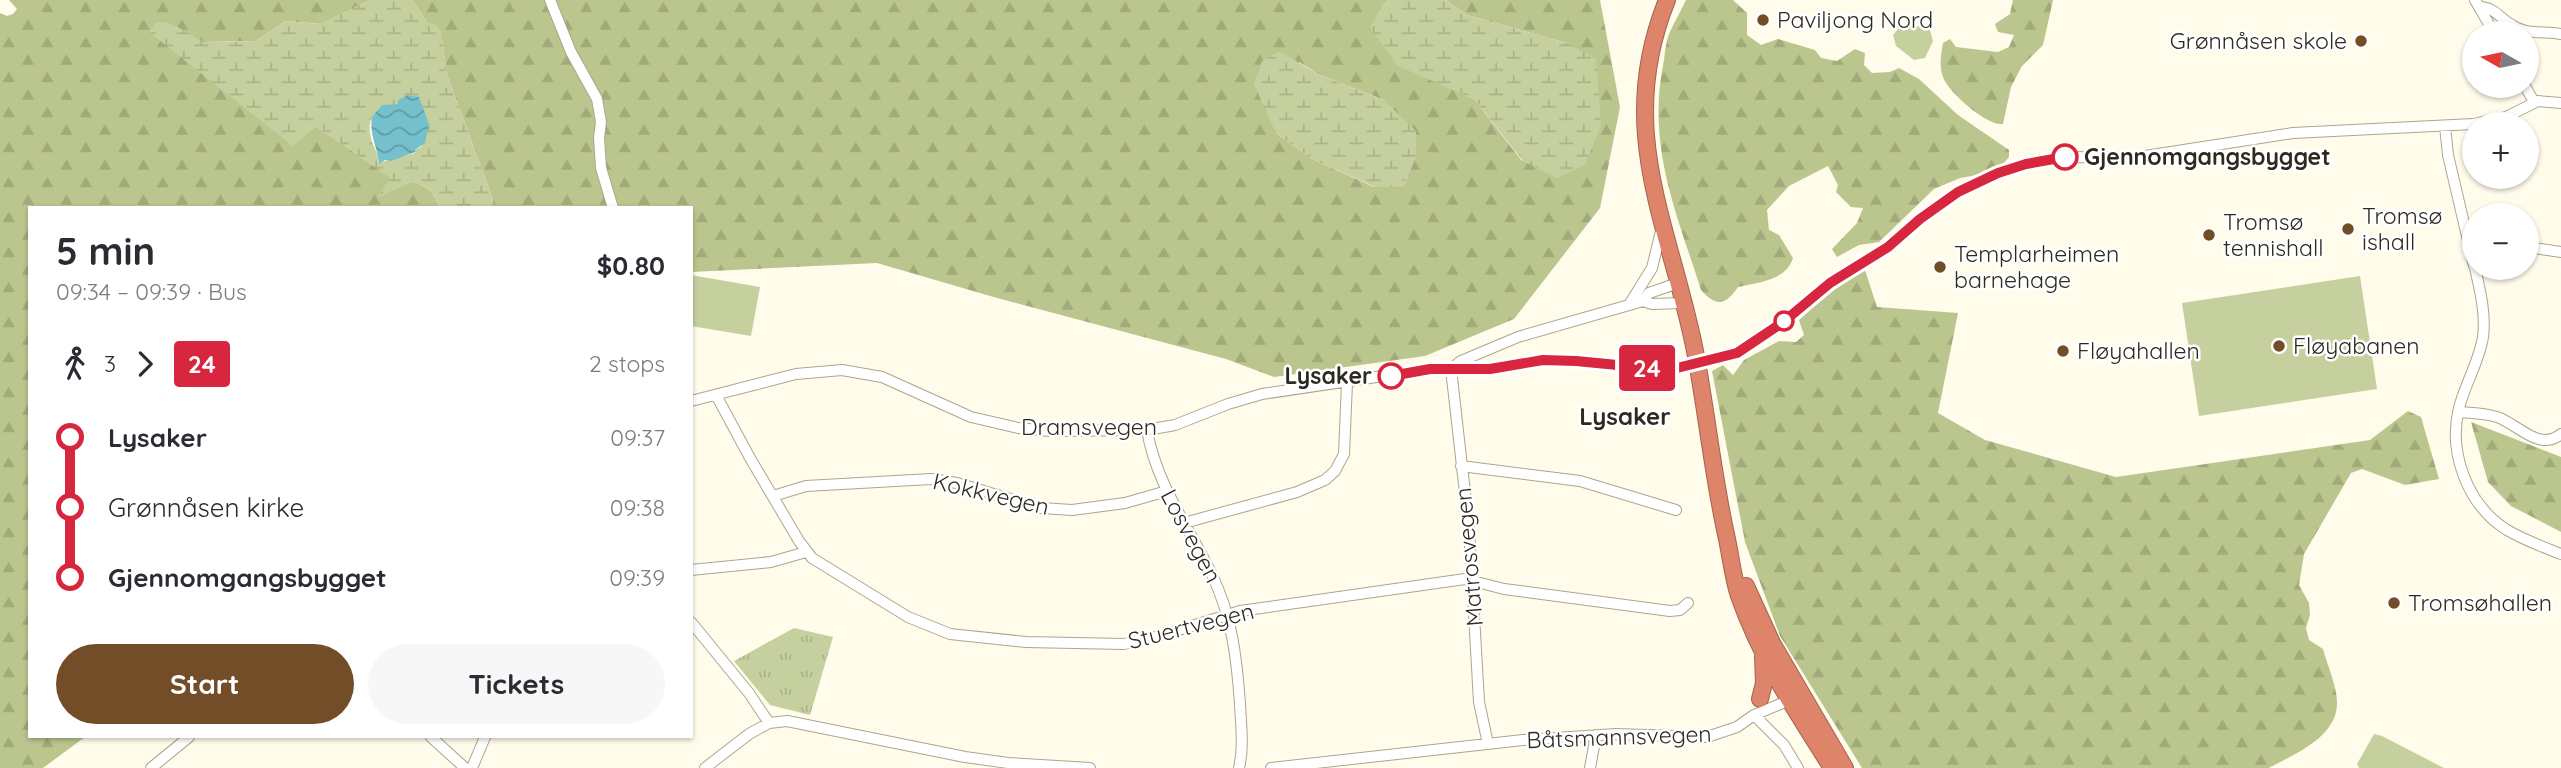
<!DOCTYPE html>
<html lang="en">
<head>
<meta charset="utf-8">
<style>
	body { margin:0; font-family:Quicksand,sans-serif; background:#f7f7f7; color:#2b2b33; height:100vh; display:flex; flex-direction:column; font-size:26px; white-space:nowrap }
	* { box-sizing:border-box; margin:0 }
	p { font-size:23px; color:#7c7c81 }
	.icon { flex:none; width:38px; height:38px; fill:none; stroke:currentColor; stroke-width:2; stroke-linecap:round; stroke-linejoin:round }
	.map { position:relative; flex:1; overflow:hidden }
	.details { position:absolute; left:28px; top:206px; width:665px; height:532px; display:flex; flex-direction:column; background:#fff; border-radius:0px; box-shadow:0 2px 5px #0004 }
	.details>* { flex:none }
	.badge { padding:0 14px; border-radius:5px; font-size:24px; line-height:46px }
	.needle { width:46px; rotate:279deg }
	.tools { position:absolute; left:2462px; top:21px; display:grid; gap:14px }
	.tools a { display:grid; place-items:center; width:77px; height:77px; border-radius:50%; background:#fff; box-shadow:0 2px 5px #0004; font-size:35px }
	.map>.badge { position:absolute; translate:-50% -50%; box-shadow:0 0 0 4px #fff }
	.legs { display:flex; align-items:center; gap:10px; height:77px; padding:0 28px; font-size:23px }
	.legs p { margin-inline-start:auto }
	.summary { display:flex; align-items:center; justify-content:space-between; height:119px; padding:0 28px }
	h1 { font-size:38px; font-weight:800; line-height:52px }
	.action { display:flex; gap:14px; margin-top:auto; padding:14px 28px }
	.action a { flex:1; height:80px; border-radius:42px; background:#724d28; color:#fff; font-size:28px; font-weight:800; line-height:80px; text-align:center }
	.action a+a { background:#f7f7f7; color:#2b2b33 }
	ul { padding:0 28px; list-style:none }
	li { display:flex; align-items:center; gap:24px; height:70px; font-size:26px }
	li i { display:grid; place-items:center; width:10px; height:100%; margin:0 9px; background:currentColor }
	li i::after { content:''; width:18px; height:18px; margin:-9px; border:5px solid; border-radius:50%; background:#fff }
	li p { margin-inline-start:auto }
	li:first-child i { background:linear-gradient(#0000 50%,currentColor 0) }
	li:last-child i { background:linear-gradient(currentColor 50%,#0000 0) }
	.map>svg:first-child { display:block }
	.grass { fill:#c6d09e }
	.forest { fill:url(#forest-firs); fill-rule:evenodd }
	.wetland { fill:url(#wetland-marsh); fill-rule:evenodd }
	.park { fill:url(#park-tufts) }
	.water { fill:url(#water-waves) }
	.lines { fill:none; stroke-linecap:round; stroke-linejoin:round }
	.minor-casing { stroke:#aba68e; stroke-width:12 }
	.highway-casing { stroke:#9f6550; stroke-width:18 }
	.minor { stroke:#fff; stroke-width:10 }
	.highway { stroke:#dd846a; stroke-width:16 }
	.minor-bridge-casing { stroke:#aba68e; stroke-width:12; stroke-linecap:butt }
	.minor-bridge { stroke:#fff; stroke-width:10 }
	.line-1-casing { stroke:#fff; stroke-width:16 }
	.line-1 { stroke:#d7263d; stroke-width:10 }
	.poi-dot { fill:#724d28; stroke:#fff; stroke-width:2.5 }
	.stop-1-dot { fill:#fff; stroke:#d7263d; stroke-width:3.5 }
	.labels { text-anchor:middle; stroke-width:5; stroke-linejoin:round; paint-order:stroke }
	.poi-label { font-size:23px; fill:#2d2b21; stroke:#fff; text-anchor:start }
	.stop-label { font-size:23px; font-weight:bold; fill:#2d2b21; stroke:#fff; text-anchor:start }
	.street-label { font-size:23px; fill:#2d2b21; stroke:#fff }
	.neighbourhood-label { font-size:24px; font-weight:bold; fill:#2d2b21; stroke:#fff }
</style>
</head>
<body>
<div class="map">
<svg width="2561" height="768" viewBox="0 0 2561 768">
	<defs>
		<pattern id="forest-firs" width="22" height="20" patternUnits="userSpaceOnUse" patternTransform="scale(1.75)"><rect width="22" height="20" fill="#bbc68e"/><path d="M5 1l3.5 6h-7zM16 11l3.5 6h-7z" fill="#a1aa7a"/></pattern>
		<pattern id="wetland-marsh" width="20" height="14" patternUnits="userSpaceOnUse" patternTransform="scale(1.75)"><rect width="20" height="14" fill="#c6d09e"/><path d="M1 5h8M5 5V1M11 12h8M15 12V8" fill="none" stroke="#aab388"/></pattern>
		<pattern id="park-tufts" width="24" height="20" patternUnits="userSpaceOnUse" patternTransform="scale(1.75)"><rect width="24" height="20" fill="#c6d09e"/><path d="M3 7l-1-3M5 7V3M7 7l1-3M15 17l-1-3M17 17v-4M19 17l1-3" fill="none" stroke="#aab388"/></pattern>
		<pattern id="water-waves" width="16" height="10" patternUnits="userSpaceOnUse" patternTransform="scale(1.75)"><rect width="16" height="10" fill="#75c0cd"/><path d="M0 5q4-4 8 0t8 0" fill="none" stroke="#609ca6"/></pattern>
	</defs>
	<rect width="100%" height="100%" fill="#fffcec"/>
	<path class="grass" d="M 1902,24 L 1911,24 L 1930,30 L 1933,41 L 1925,58 L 1914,60 L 1896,46 L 1893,35 Z
		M 691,275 L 760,287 L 751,336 L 691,326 Z
		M 2360,276 L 2377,389 L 2199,416 L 2182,303 Z
		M 2374,734 L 2382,736 L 2444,768 L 2359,768 L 2357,764 Z"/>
	<path class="forest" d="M 9,0 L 370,0 L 321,24 L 286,21 L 256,41 L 203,42 L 191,36 L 292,145 L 316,126 L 391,178 L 379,196 L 413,181 L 430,190 L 441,208 L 30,208 L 30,737 L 85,737 L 43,768 L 0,768 L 0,13 L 7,16 L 13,14 L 17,9 Z
		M 412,0 L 1389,0 L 1382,5 L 1443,85 L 1474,99 L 1522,161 L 1567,43 L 1467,15 L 1446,0 L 1600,0 L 1620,107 L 1600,208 L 1514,319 L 1425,356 L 1274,377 L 1226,359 L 997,298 L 877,263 L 691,272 L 691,208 L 492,208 L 493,199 L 447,75 L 442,39 L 427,22 ZM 1299,62 L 1318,74 L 1384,100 L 1416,156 L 1403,187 L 1374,187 L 1312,159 L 1276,133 Z
		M 1686,0 L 1733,0 L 1747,13 L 1747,35 L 1761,45 L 1778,39 L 1815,50 L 1821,58 L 1837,61 L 1855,49 L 1865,53 L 1864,65 L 1872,73 L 1890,72 L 1899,68 L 1919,79 L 1958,115 L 2009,150 L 2009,157 L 2003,164 L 1983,174 L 1960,178 L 1934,189 L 1879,242 L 1859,245 L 1837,257 L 1832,249 L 1857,223 L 1863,208 L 1851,207 L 1836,192 L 1838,185 L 1828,166 L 1789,186 L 1767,210 L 1769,230 L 1779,235 L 1793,258 C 1786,281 1758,282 1738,287 C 1725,306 1716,307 1701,290 C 1676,211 1646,145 1664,60 C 1665,51 1666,42 1669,34 C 1674,22 1681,11 1686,0 Z
		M 2013,0 L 2053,0 L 2043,45 L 2022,66 L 2011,87 L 2003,124 C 1988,127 1948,92 1943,77 C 1939,66 1941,54 1943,43 L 1950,39 L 1956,47 L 1998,52 L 2009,47 L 2014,35 L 1998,32 L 1995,24 L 2010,14 Z
		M 1865,270 L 1877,307 L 1958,313 L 1938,413 L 1985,440 L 2116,477 L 2370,440 L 2408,411 L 2421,417 L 2439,479 L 2405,485 L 2362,469 L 2351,473 L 2304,554 L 2299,585 L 2309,603 L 2310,615 L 2306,628 L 2309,640 L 2323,649 C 2327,664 2337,687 2337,702 C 2338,737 2294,754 2269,768 L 1862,768 L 1780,636 L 1745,542 L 1712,371 L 1723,365 L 1733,375 L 1744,360 L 1779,341 L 1796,342 L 1804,335 L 1799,320 L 1829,293 Z
		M 2471,422 L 2561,457 L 2561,532 L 2511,506 L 2488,482 Z"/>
	<path class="wetland" d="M 370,0 L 412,0 L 427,22 L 435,24 L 441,31 L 447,75 L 493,199 L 492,208 L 441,208 L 430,190 L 413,181 L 378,197 L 390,178 L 316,126 L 293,146 L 149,32 L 156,23 L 164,21 L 176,26 L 203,42 L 256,41 L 286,21 L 320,24 ZM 407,97 L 425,116 L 429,124 L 421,147 L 415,150 L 415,153 L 378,163 C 379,155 375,150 372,142 C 364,114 377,112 399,104 L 398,100 Z
		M 1389,0 L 1446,0 L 1467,15 L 1567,43 L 1596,59 L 1601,125 L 1585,165 L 1557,178 L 1523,161 L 1474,99 L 1398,66 L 1370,28 L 1382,5 Z
		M 1279,51 L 1318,74 L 1384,100 L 1416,131 L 1416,156 L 1403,187 L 1375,187 L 1312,159 L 1276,133 L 1254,84 L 1262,61 Z"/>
	<path class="park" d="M 794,628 L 833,637 L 810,715 L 770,705 L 734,661 Z"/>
	<path class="water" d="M 408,95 L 419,97 L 429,124 L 425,143 L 415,150 L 415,152 L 391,161 L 385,160 L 379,164 C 378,148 369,135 372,117 L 382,105 L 398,104 L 398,100 Z"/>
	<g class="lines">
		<g class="minor-casing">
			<path id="minor" d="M 550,0 L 571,52 L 597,99 L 601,122 L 599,138 L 601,168 L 613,208
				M 2475,0 L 2494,33
				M 2479,7 C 2495,7 2499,18 2512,25 C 2526,35 2545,31 2561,34
				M 2525,86 L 2534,102
				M 2445,126 L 2448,155 L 2474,266
				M 2527,247 L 2561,252
				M 2475,268 C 2480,290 2486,314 2483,337 C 2479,362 2465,384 2459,408 C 2448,452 2467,505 2507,530 C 2524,540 2543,547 2561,554
				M 1643,301 L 1649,293 L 1678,283
				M 1629,305 L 1652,268 L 1662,227
				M 1720,358 L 1737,353 L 1769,332 L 1830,283 L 1878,255 L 1931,210 L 1957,192 L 1998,173 L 2026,164 L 2069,157 L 2132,158 L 2293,133 L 2473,124 L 2506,117 L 2538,101 L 2561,103
				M 1451,369 L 1469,528 L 1479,702 L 1488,744
				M 1451,369 L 1461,361 L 1518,337 L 1643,301 L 1652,304 L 1683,303
				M 716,395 L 750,458 L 799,541 L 812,558 L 908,617 L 950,634 L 1026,642 L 1124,644 L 1156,637 L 1240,611 L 1465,579 L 1504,589 L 1670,611 L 1680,610 L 1688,603
				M 691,401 L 796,374 L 842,370 L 882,377 L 971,417 L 1018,428 L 1050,431 L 1147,430 L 1175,425 L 1228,404 L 1262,394 L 1430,369 L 1471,371 L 1543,360 L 1674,369
				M 2458,412 C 2471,413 2484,413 2497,417 C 2518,424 2539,452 2561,434
				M 1147,430 C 1156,484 1189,527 1212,575 C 1232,616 1237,660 1240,704 C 1241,726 1244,747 1239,768
				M 1461,466 L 1580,481 L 1676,510
				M 773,496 L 806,486 L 931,479 L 957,483 L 1041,508 L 1072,510 L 1125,503 L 1167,491
				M 1184,523 L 1297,492 L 1325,480 L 1335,471 L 1344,454 L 1347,383
				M 691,570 L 771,562 L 806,552
				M 691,622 L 749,693 L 769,723 L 787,721 L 965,757 L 1008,763 L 1090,768
				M 1754,715 L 1784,745 L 1798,768
				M 431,737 L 465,768
				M 151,768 L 189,737
				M 472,768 L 485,737
				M 705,768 L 749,734 L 769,723
				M 1271,768 L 1523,740 L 1616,734 L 1707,737 L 1737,727 L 1754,715 L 1785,702 L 1791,696
				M 1590,768 L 1596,735"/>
		</g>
		<g class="highway-casing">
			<path id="highway" d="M 1667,0 C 1614,131 1670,225 1695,351 C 1707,414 1713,477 1727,539 C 1731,558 1733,578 1739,596 C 1761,659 1797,713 1832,768
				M 1746,586 L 1772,643 L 1845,768
				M 1760,699 L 1764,683 L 1763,657"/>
		</g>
		<use href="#minor" class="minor"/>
		<use href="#highway" class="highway"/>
		<g class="minor-bridge-casing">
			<path id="minor-bridge" d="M 1674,369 L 1720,358"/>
		</g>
		<use href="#minor-bridge" class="minor-bridge"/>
	</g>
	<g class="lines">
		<g class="line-1-casing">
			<path id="line-1" d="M 1391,376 L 1430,369 L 1490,369 L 1543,360 L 1576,361 L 1669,370 L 1737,353 L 1782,323 L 1830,283 L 1888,247 L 1920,219 L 1958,192 L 1998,173 L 2026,164 L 2065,157"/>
		</g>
		<use href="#line-1" class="line-1"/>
	</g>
	<g class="poi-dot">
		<circle cx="1763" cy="20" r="7"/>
		<circle cx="2361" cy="41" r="7"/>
		<circle cx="2348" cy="229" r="7"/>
		<circle cx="2209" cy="235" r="7"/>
		<circle cx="1940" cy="267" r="7"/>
		<circle cx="2279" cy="346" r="7"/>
		<circle cx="2063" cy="351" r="7"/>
		<circle cx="2394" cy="603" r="7"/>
	</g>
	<g class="stop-1-dot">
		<circle cx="2065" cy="157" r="12"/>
		<circle cx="1784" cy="321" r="9"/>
		<circle cx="1391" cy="376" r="12"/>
	</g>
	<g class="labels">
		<g class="poi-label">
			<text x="1777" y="28">Paviljong Nord</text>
			<text x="2347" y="49" text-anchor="end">Grønnåsen skole</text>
			<text x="2362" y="224">Tromsø<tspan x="2362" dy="26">ishall</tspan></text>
			<text x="2223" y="230">Tromsø<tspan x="2223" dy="26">tennishall</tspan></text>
			<text x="1954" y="262">Templarheimen<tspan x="1954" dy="26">barnehage</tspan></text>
			<text x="2293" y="354">Fløyabanen</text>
			<text x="2077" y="359">Fløyahallen</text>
			<text x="2408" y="611">Tromsøhallen</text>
		</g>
		<g class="stop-label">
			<text x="2084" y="165">Gjennomgangsbygget</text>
			<text x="1372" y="384" text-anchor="end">Lysaker</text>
		</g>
		<g class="street-label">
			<text x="1089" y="435">Dramsvegen</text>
			<text transform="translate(991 494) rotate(13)" y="8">Kokkvegen</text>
			<text transform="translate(1191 536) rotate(62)" y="8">Losvegen</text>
			<text transform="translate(1469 557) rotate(-95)" y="8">Matrosvegen</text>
			<text transform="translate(1191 626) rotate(-14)" y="8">Stuertvegen</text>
			<text transform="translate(1619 737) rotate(-2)" y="8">Båtsmannsvegen</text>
		</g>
		<g class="neighbourhood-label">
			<text x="1625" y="425">Lysaker</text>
		</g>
	</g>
</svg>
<div class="tools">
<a><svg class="needle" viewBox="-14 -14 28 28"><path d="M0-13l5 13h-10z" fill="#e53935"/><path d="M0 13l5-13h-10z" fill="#7c7c81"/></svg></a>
<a>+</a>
<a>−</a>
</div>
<b class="badge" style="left:1647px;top:368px;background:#d7263d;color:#fff">24</b>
<section class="details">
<div class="summary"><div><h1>5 min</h1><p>09:34 – 09:39 · Bus</p></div><b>$0.80</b></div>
<div class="legs"><svg class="icon" aria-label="walk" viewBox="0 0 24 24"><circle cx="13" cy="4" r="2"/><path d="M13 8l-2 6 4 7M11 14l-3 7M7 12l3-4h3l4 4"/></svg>3<svg class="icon" aria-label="forward" viewBox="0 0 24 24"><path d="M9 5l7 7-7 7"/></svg><b class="badge" style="background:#d7263d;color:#fff">24</b><p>2 stops</p></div>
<ul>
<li><i style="color:#d7263d"></i><b>Lysaker</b><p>09:37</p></li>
<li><i style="color:#d7263d"></i><span>Grønnåsen kirke</span><p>09:38</p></li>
<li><i style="color:#d7263d"></i><b>Gjennomgangsbygget</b><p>09:39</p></li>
</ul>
<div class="action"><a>Start</a><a>Tickets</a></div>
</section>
</div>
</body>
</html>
